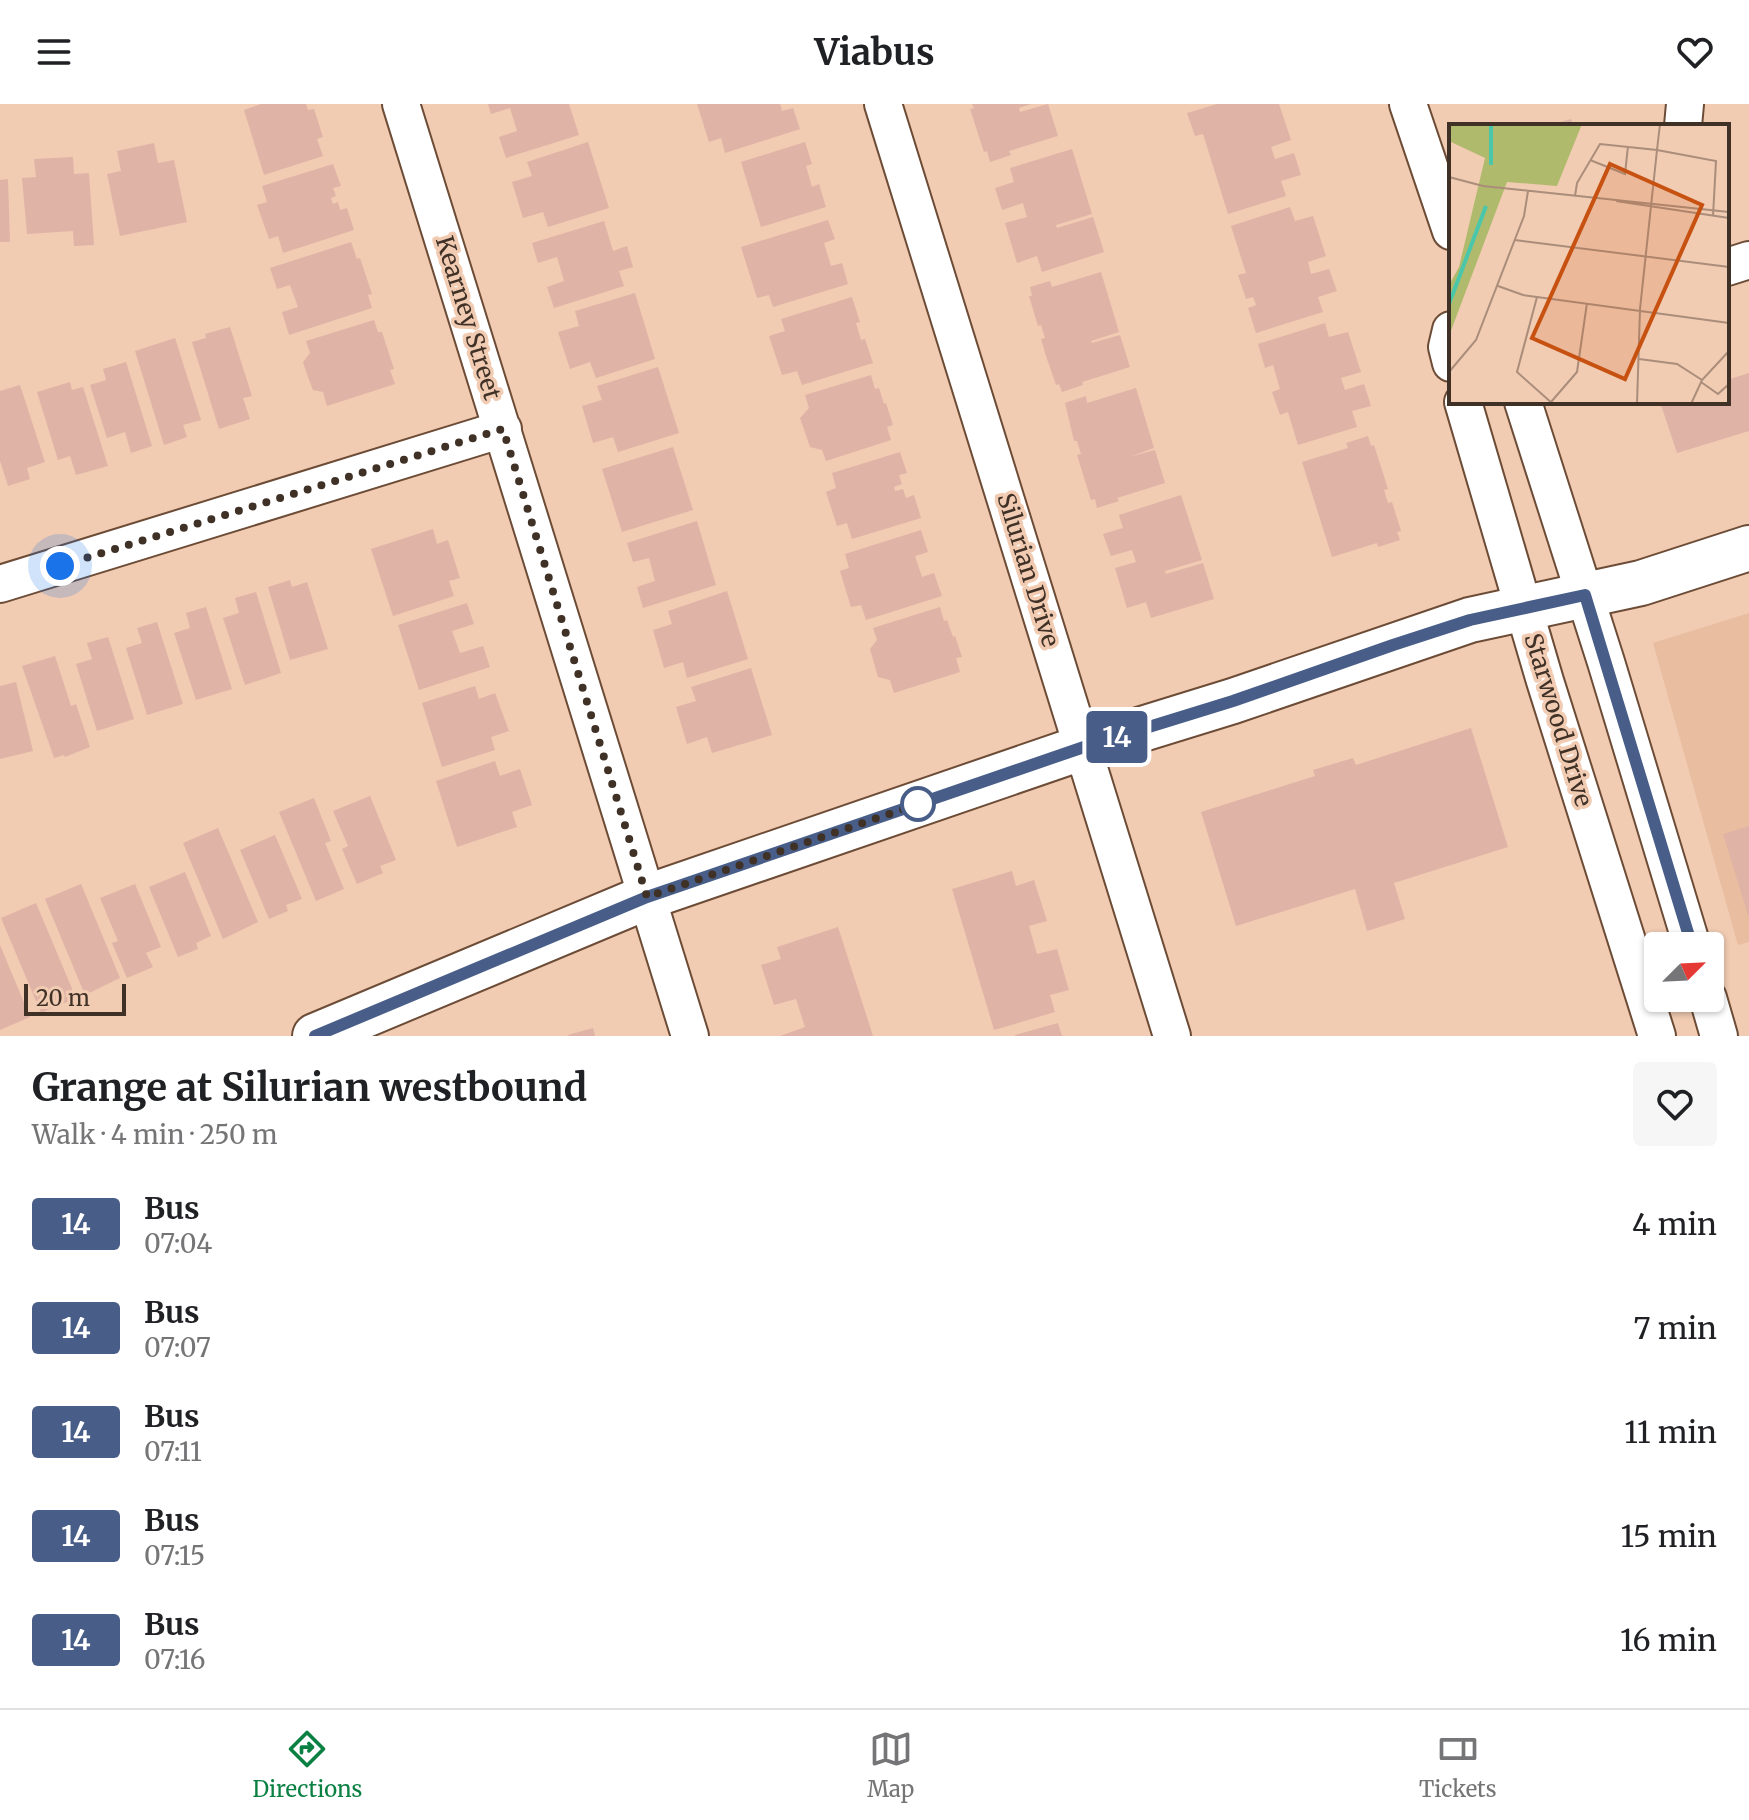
<!DOCTYPE html>
<html lang="en">
<head>
<meta charset="utf-8">
<style>
	body { margin:0; font-family:Merriweather,serif; background:#f6f6f6; color:#202124; height:100vh; display:flex; flex-direction:column; font-size:30px; white-space:nowrap }
	* { box-sizing:border-box; margin:0 }
	p { font-size:26px; color:#757577 }
	.icon { flex:none; width:44px; height:44px; fill:none; stroke:currentColor; stroke-width:2; stroke-linecap:round; stroke-linejoin:round }
	.map { position:relative; height:932px; overflow:hidden }
	.sheet { display:flex; flex-direction:column; background:#fff; flex:1 }
	.sheet>* { flex:none }
	.badge { padding:0 16px; border-radius:6px; font-size:28px; line-height:52px }
	.needle { width:52px; rotate:66deg }
	.controls { position:absolute; left:1644px; top:828px; display:grid; gap:16px }
	.controls a { display:grid; place-items:center; width:80px; height:80px; border-radius:8px; background:#fff; box-shadow:0 2px 6px #0004; font-size:40px }
	.scale { position:absolute; left:24px; bottom:20px; width:102px; box-sizing:border-box; padding-left:8px; border:4px solid #403127; border-top:0; font-size:22px; line-height:28px; white-space:nowrap; color:#403127; -webkit-text-stroke:6px #f1cbb2; paint-order:stroke }
	.you { position:absolute; width:40px; height:40px; margin:-20px; border:6px solid #fff; border-radius:50%; background:#1a73e8; box-shadow:0 0 0 12px #1a73e833 }
	.map>.badge { position:absolute; translate:-50% -50%; box-shadow:0 0 0 4px #fff }
	.round { display:grid; place-items:center; flex:none; width:84px; height:84px; border-radius:8px; background:#f6f6f6 }
	.head { display:flex; align-items:center; justify-content:space-between; height:136px; padding:0 32px }
	h1 { font-size:38px; font-weight:700; line-height:60px }
	ul { padding:0; list-style:none }
	li { display:flex; align-items:center; gap:24px; height:104px; padding:0 32px }
	li div { flex:1 }
	li b { display:block; font-size:30px }
	li em { font-style:normal }
	li .badge { min-width:88px; font-weight:700; text-align:center }
	header { display:flex; justify-content:space-between; align-items:center; height:104px; padding:0 32px; background:#fff; font-size:36px; font-weight:700 }
	.tab-bar { display:flex; justify-content:space-around; align-items:center; height:112px; border-top:2px solid #e0e0e0; background:#fff; font-size:22px; color:#757577 }
	.tab-bar a { display:grid; justify-items:center; gap:4px }
	.tab-bar .selected { color:#0b8043 }
	.map>svg:first-child { display:block }
	.built { fill:#e9bd9f }
	.building { fill:#e0b3a7 }
	.lines { fill:none; stroke-linecap:round; stroke-linejoin:round }
	.minor-casing { stroke:#6c4c36; stroke-width:40 }
	.major-casing { stroke:#6c4c36; stroke-width:48 }
	.minor { stroke:#fff; stroke-width:36 }
	.major { stroke:#fff; stroke-width:44 }
	.line-casing { stroke:#fff; stroke-width:18 }
	.line { stroke:#485e88; stroke-width:12 }
	.walk { stroke:#403127; stroke-width:8; stroke-dasharray:0 14.4 }
	.stop-dot { fill:#fff; stroke:#485e88; stroke-width:4 }
	.labels { text-anchor:middle; stroke-width:7; stroke-linejoin:round; paint-order:stroke }
	.street-label { font-size:24px; fill:#403127; stroke:#f1cbb2 }
	.inset-river { fill:none; stroke:#4ac7aa; stroke-width:4 }
	.inset-road { fill:none; stroke:#aa8d7a; stroke-width:2 }
	.view { fill:#c65111; fill-opacity:0.15; stroke:#c65111; stroke-width:4 }
	.inset-edge { fill:none; stroke:#403127; stroke-width:4 }
</style>
</head>
<body>
<header><svg class="icon" aria-label="menu" viewBox="0 0 24 24"><path d="M4 6h16M4 12h16M4 18h16"/></svg>Viabus<svg class="icon" aria-label="heart" viewBox="0 0 24 24"><path d="M12 20l-8-8c-3-5 5-10 8-4 3-6 11-1 8 4z"/></svg></header>
<div class="map">
<svg width="1749" height="932" viewBox="0 0 1749 932">
	<rect width="100%" height="100%" fill="#f1cbb2"/>
	<path class="built" d="M 1749,509 L 1749,838 L 1738,841 L 1653,539 Z"/>
	<path class="building" d="M 261,0 L 306,0 L 308,6 L 314,5 L 323,33 L 317,35 L 323,52 L 264,71 L 244,6 Z
		M 488,0 L 569,0 L 579,31 L 506,54 L 499,33 L 517,27 L 510,4 L 491,10 Z
		M 697,0 L 780,0 L 782,7 L 793,4 L 800,25 L 725,49 L 721,34 L 709,38 Z
		M 972,0 L 1031,0 L 1019,4 L 1020,8 L 1048,0 L 1058,32 L 1009,47 L 1011,51 L 990,58 L 987,47 L 984,48 L 970,5 L 974,4 Z
		M 1217,0 L 1279,0 L 1291,36 L 1271,43 L 1275,55 L 1294,49 L 1301,71 L 1281,77 L 1286,92 L 1228,110 L 1203,30 L 1195,32 L 1187,9 Z
		M 1571,15 L 1573,22 L 1550,22 L 1550,21 Z
		M 588,38 L 609,104 L 548,123 L 543,108 L 523,114 L 512,78 L 532,72 L 527,58 Z
		M 805,38 L 812,60 L 806,62 L 812,83 L 819,80 L 826,103 L 761,123 L 741,58 Z
		M 154,39 L 158,59 L 174,56 L 187,118 L 120,132 L 107,70 L 121,67 L 117,47 Z
		M 1072,45 L 1092,110 L 1056,121 L 1057,124 L 1093,113 L 1104,148 L 1042,168 L 1037,152 L 1017,159 L 1005,119 L 1027,113 L 1023,99 L 1002,106 L 995,84 L 1014,78 L 1010,64 Z
		M 73,53 L 74,70 L 89,69 L 94,141 L 74,142 L 73,127 L 27,130 L 22,74 L 36,73 L 34,55 Z
		M 333,60 L 341,82 L 333,84 L 336,92 L 331,94 L 333,100 L 338,98 L 340,106 L 347,104 L 354,126 L 283,149 L 278,132 L 269,135 L 257,101 L 267,98 L 262,82 Z
		M 8,75 L 10,138 L 0,138 L 0,76 Z
		M 1290,103 L 1295,117 L 1313,112 L 1326,152 L 1308,158 L 1311,170 L 1329,165 L 1337,187 L 1318,193 L 1323,208 L 1256,229 L 1248,204 L 1256,201 L 1253,193 L 1246,195 L 1238,171 L 1246,169 L 1231,122 Z
		M 828,116 L 835,135 L 824,139 L 831,162 L 842,159 L 848,180 L 773,203 L 769,191 L 757,194 L 741,143 Z
		M 604,117 L 613,147 L 627,142 L 633,163 L 619,167 L 624,182 L 554,204 L 547,183 L 564,177 L 557,153 L 538,159 L 532,139 Z
		M 351,138 L 357,155 L 360,154 L 372,190 L 368,191 L 372,204 L 289,231 L 282,208 L 298,203 L 290,181 L 277,185 L 270,164 Z
		M 1101,168 L 1119,228 L 1091,237 L 1092,239 L 1120,231 L 1130,263 L 1082,278 L 1083,281 L 1062,288 L 1059,280 L 1056,281 L 1046,252 L 1041,235 L 1045,234 L 1041,221 L 1038,222 L 1029,192 L 1032,192 L 1030,183 L 1050,177 L 1052,183 Z
		M 635,189 L 655,255 L 596,274 L 590,258 L 570,265 L 558,228 L 579,222 L 575,207 Z
		M 852,193 L 860,218 L 856,219 L 861,236 L 865,235 L 873,259 L 802,281 L 797,267 L 782,271 L 769,232 L 785,227 L 781,215 Z
		M 374,216 L 378,228 L 382,228 L 394,265 L 390,266 L 395,280 L 327,302 L 323,288 L 313,286 L 308,273 L 303,258 L 310,249 L 306,237 Z
		M 1325,219 L 1329,233 L 1348,228 L 1361,268 L 1341,274 L 1345,286 L 1364,280 L 1371,302 L 1352,307 L 1357,323 L 1298,341 L 1288,308 L 1280,311 L 1272,288 L 1280,285 L 1273,261 L 1265,264 L 1258,240 Z
		M 230,223 L 252,292 L 243,294 L 250,315 L 219,325 L 192,238 L 206,234 L 205,230 Z
		M 175,234 L 201,316 L 183,321 L 187,333 L 164,341 L 135,247 Z
		M 126,258 L 152,342 L 131,349 L 125,328 L 107,334 L 90,281 L 106,276 L 103,265 Z
		M 658,263 L 679,329 L 618,348 L 613,333 L 593,339 L 582,302 L 602,296 L 597,282 Z
		M 1749,269 L 1749,327 L 1677,349 L 1660,298 L 1727,298 L 1727,276 Z
		M 871,271 L 875,285 L 879,284 L 884,300 L 886,299 L 893,321 L 887,323 L 891,336 L 826,357 L 822,346 L 810,343 L 800,314 L 809,304 L 805,291 Z
		M 70,278 L 72,286 L 83,283 L 108,362 L 76,371 L 70,352 L 58,356 L 37,288 Z
		M 20,281 L 45,358 L 27,364 L 30,375 L 8,382 L 0,357 L 0,287 Z
		M 1136,284 L 1154,344 L 1129,353 L 1155,346 L 1165,379 L 1117,394 L 1119,397 L 1097,404 L 1095,395 L 1091,396 L 1077,351 L 1081,350 L 1077,337 L 1074,337 L 1065,299 L 1086,292 L 1087,299 Z
		M 1368,332 L 1371,342 L 1374,341 L 1388,385 L 1384,386 L 1388,399 L 1392,398 L 1401,427 L 1397,428 L 1400,436 L 1378,443 L 1377,439 L 1332,453 L 1302,358 L 1348,344 L 1346,339 Z
		M 673,343 L 693,406 L 622,428 L 602,365 Z
		M 900,348 L 907,369 L 899,371 L 902,380 L 894,383 L 895,387 L 903,385 L 906,394 L 914,391 L 921,414 L 852,435 L 847,419 L 837,422 L 826,388 L 836,384 L 832,369 Z
		M 1181,391 L 1202,456 L 1165,467 L 1166,470 L 1203,459 L 1214,495 L 1151,514 L 1146,498 L 1127,504 L 1115,464 L 1136,458 L 1132,446 L 1111,452 L 1103,430 L 1123,424 L 1119,411 Z
		M 697,417 L 716,481 L 643,504 L 637,483 L 655,477 L 649,454 L 633,458 L 627,439 Z
		M 433,425 L 437,440 L 448,436 L 460,474 L 449,477 L 454,492 L 393,512 L 371,445 Z
		M 921,426 L 928,448 L 915,452 L 922,473 L 934,469 L 942,492 L 866,516 L 861,501 L 851,503 L 840,467 L 849,464 L 845,450 Z
		M 290,476 L 292,483 L 307,478 L 328,545 L 290,556 L 268,483 Z
		M 727,487 L 748,555 L 687,574 L 683,558 L 664,564 L 653,526 L 672,520 L 668,507 Z
		M 256,488 L 281,569 L 245,581 L 223,514 L 239,509 L 235,494 Z
		M 467,499 L 474,520 L 452,527 L 460,549 L 483,542 L 490,563 L 419,586 L 398,521 Z
		M 206,503 L 232,585 L 196,596 L 174,529 L 190,524 L 186,509 Z
		M 940,503 L 944,517 L 947,516 L 953,533 L 955,532 L 962,553 L 956,554 L 960,568 L 894,589 L 890,576 L 878,573 L 870,545 L 877,536 L 873,524 Z
		M 157,518 L 183,600 L 147,611 L 126,544 L 142,539 L 137,524 Z
		M 108,533 L 134,615 L 97,627 L 76,560 L 92,555 L 87,539 Z
		M 55,552 L 71,602 L 76,600 L 90,643 L 65,653 L 64,651 L 54,654 L 22,562 Z
		M 751,564 L 772,631 L 712,649 L 707,633 L 687,640 L 676,603 L 696,597 L 691,583 Z
		M 16,578 L 33,647 L 0,655 L 0,582 Z
		M 475,582 L 479,595 L 495,589 L 509,627 L 491,633 L 495,646 L 442,663 L 422,599 Z
		M 1471,624 L 1508,743 L 1394,779 L 1405,815 L 1367,827 L 1355,785 L 1236,822 L 1201,708 L 1315,672 L 1313,666 L 1353,654 L 1356,661 Z
		M 495,657 L 500,672 L 520,665 L 532,701 L 512,708 L 517,723 L 457,743 L 436,677 Z
		M 370,692 L 396,756 L 380,762 L 383,769 L 357,780 L 342,745 L 348,742 L 333,707 Z
		M 314,694 L 331,737 L 325,739 L 344,785 L 316,797 L 279,708 Z
		M 1749,722 L 1749,811 L 1748,811 L 1723,730 Z
		M 218,724 L 258,818 L 223,835 L 183,739 Z
		M 275,731 L 302,795 L 286,801 L 288,807 L 269,815 L 240,746 Z
		M 1012,767 L 1016,782 L 1034,776 L 1047,817 L 1029,822 L 1037,850 L 1057,845 L 1069,886 L 1050,891 L 1055,908 L 994,926 L 952,785 Z
		M 185,768 L 211,832 L 196,839 L 198,845 L 178,853 L 149,783 Z
		M 81,780 L 120,874 L 85,891 L 45,795 Z
		M 135,780 L 161,843 L 146,849 L 153,863 L 127,874 L 112,839 L 118,837 L 100,794 Z
		M 36,799 L 76,894 L 41,909 L 1,814 Z
		M 838,823 L 873,932 L 780,932 L 805,923 L 796,895 L 774,901 L 761,861 L 781,855 L 777,843 Z
		M 0,841 L 30,913 L 0,926 Z
		M 1058,919 L 1062,932 L 1015,932 L 1015,931 Z
		M 593,924 L 595,932 L 569,932 L 568,931 Z"/>
	<g class="lines">
		<g class="minor-casing">
			<path id="minor" d="M 401,0 L 690,932
				M 883,0 L 1172,932
				M 1408,0 L 1451,127
				M 1683,22 L 1685,0
				M 1727,163 L 1749,156
				M 1451,226 L 1447,243 L 1451,259
				M 1463,298 L 1545,577 L 1657,932
				M 1523,298 L 1606,558 L 1692,842
				M 0,480 L 503,325
				M 1708,894 L 1719,932"/>
		</g>
		<g class="major-casing">
			<path id="major" d="M 315,932 L 647,793 L 1084,643 L 1233,597 L 1470,516 L 1641,479 L 1749,444"/>
		</g>
		<use href="#minor" class="minor"/>
		<use href="#major" class="major"/>
	</g>
	<g class="lines">
		<g class="line-casing">
			<path id="line" d="M 315,932 L 647,793 L 1084,643 L 1233,597 L 1393,541 L 1470,516 L 1585,491 L 1692,842"/>
		</g>
		<use href="#line" class="line"/>
		<path class="walk" d="M 60,462 L 503,325 L 647,793 L 933,695 L 918,700"/>
	</g>
	<circle class="stop-dot" cx="918" cy="700" r="16"/>
	<g class="labels">
		<g class="street-label">
			<text transform="translate(468 214) rotate(73)" y="8">Kearney Street</text>
			<text transform="translate(1028 466) rotate(73)" y="8">Silurian Drive</text>
			<text transform="translate(1558 616) rotate(73)" y="8">Starwood Drive</text>
		</g>
	</g>
	<g transform="translate(1449 20)">
		<rect width="280" height="280" fill="#f1cbb2"/>
		<path d="M 0,0 L 133,0 L 108,62 L 58,58 L 0,212 L 0,161 L 10,143 L 36,34 L 0,17 Z" fill="#b0ba6c"/>
		<path class="inset-river" d="M 42,41 L 42,0M 0,180 L 37,82"/>
		<path class="inset-road" d="M 208,26 L 211,0M 141,36 L 176,50 L 179,22M 0,53 L 34,62 L 280,88M 126,72 L 128,59 L 151,20 L 208,26 L 267,37 L 264,92M 167,77 L 280,94M 66,116 L 280,143M 49,162 L 74,171 L 280,199M 88,173 L 68,248 L 104,280M 190,235 L 228,240 L 253,256M 0,248 L 27,216 L 75,92 L 79,67M 252,258 L 269,270 L 280,260M 102,278 L 128,248 L 138,179M 188,280 L 191,185 L 208,26M 242,280 L 253,256 L 280,227"/>
		<path class="view" d="M 161,40 L 253,81 L 176,255 L 83,214 Z"/>
		<rect width="280" height="280" class="inset-edge"/>
	</g>
</svg>
<div class="controls">
<a><svg class="needle" viewBox="-14 -14 28 28"><path d="M0-13l5 13h-10z" fill="#e53935"/><path d="M0 13l5-13h-10z" fill="#757577"/></svg></a>
</div>
<div class="scale">20 m</div>
<div class="you" style="left:60px;top:462px"></div>
<b class="badge" style="left:1117px;top:633px;background:#485e88;color:#fff">14</b>
</div>
<section class="sheet">
<div class="head"><div><h1>Grange at Silurian westbound</h1><p>Walk · 4 min · 250 m</p></div><a class="round"><svg class="icon" aria-label="heart" viewBox="0 0 24 24"><path d="M12 20l-8-8c-3-5 5-10 8-4 3-6 11-1 8 4z"/></svg></a></div>
<ul>
<li><span class="badge" style="background:#485e88;color:#fff">14</span><div><b>Bus</b><p>07:04</p></div><em>4 min</em></li>
<li><span class="badge" style="background:#485e88;color:#fff">14</span><div><b>Bus</b><p>07:07</p></div><em>7 min</em></li>
<li><span class="badge" style="background:#485e88;color:#fff">14</span><div><b>Bus</b><p>07:11</p></div><em>11 min</em></li>
<li><span class="badge" style="background:#485e88;color:#fff">14</span><div><b>Bus</b><p>07:15</p></div><em>15 min</em></li>
<li><span class="badge" style="background:#485e88;color:#fff">14</span><div><b>Bus</b><p>07:16</p></div><em>16 min</em></li>
</ul>
</section>
<nav class="tab-bar">
<a class="selected"><svg class="icon" aria-label="directions" viewBox="0 0 24 24"><path d="M12 3l9 9-9 9-9-9zM9 14v-3h6M13 9l2 2-2 2"/></svg>Directions</a>
<a><svg class="icon" aria-label="map" viewBox="0 0 24 24"><path d="M3 6l6-2 6 2 6-2v14l-6 2-6-2-6 2zM9 4v14M15 6v14"/></svg>Map</a>
<a><svg class="icon" aria-label="tickets" viewBox="0 0 24 24"><path d="M3 7h18v10H3zM15 7v10"/></svg>Tickets</a>
</nav>
</body>
</html>
